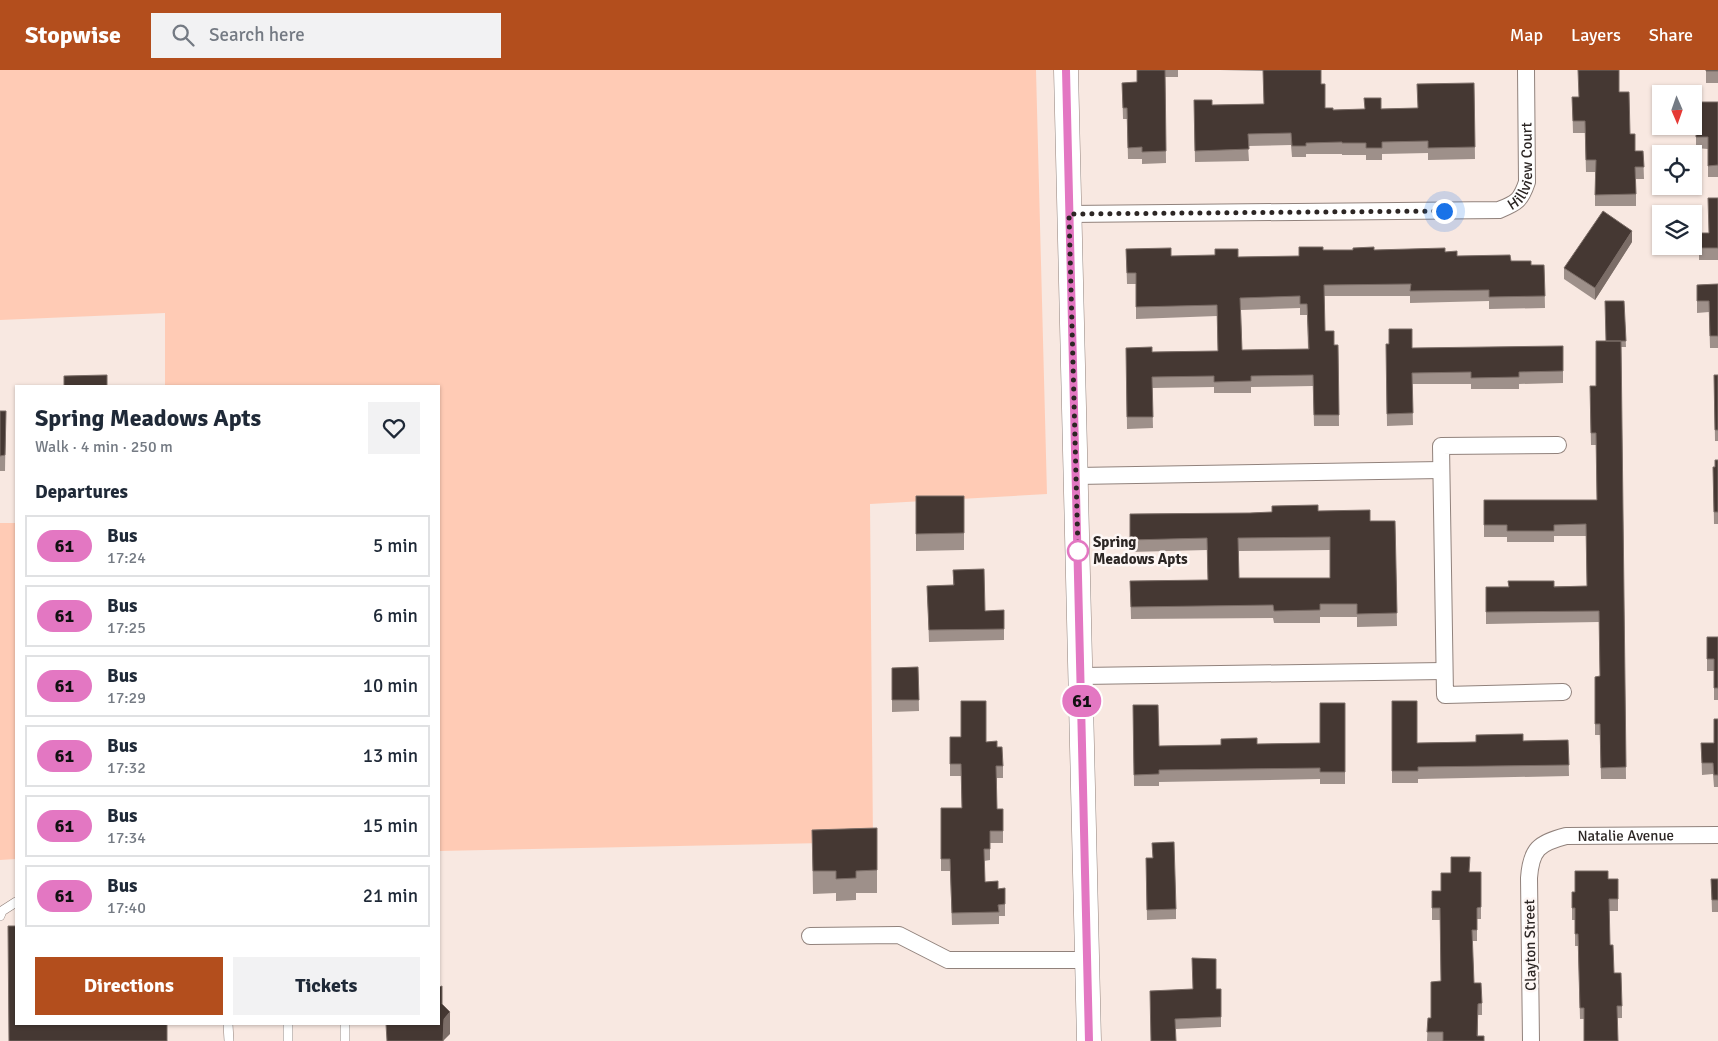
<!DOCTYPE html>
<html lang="en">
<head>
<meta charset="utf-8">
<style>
	body { margin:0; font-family:Signika,sans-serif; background:#f2f2f3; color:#1f2937; height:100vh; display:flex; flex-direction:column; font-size:19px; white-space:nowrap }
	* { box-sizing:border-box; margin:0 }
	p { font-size:16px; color:#747a83 }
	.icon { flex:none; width:28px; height:28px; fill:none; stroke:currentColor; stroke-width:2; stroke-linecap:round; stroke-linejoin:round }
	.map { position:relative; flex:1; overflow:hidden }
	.details { position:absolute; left:15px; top:315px; width:425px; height:640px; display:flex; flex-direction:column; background:#fff; border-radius:0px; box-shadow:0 1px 4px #0004 }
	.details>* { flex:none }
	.badge { padding:0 10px; border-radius:16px; font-size:18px; line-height:32px }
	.needle { width:32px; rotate:178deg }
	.tools { position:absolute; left:1652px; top:15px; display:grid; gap:10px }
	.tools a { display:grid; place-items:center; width:50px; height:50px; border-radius:0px; background:#fff; box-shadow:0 1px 4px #0004; font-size:25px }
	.you { position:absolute; width:25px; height:25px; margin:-12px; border:4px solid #fff; border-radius:50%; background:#1a73e8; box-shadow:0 0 0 8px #1a73e833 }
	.map>.badge { position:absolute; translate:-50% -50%; box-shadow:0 0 0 2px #fff }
	h2 { padding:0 20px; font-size:19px; line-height:45px }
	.round { display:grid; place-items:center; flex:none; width:52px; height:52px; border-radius:0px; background:#f2f2f3 }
	.overview { display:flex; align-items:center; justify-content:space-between; height:85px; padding:0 20px }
	h1 { font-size:24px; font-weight:700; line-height:38px }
	.primary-button { display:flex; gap:10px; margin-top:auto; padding:10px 20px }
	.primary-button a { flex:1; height:58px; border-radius:0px; background:#b34e1d; color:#fff; font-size:20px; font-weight:700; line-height:58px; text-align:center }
	.primary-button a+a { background:#f2f2f3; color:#1f2937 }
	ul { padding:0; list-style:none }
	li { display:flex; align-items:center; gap:15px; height:62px; margin:0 10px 8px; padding:0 10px; border:2px solid #e0e1e3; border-radius:0px }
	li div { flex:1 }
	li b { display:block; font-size:19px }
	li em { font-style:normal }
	li .badge { min-width:55px; font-weight:700; text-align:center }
	header { display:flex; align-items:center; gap:30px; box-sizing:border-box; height:70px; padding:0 25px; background:#b34e1d; color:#fff }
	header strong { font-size:24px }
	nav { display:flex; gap:28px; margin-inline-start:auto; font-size:18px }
	.search { width:350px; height:45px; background:#f2f2f3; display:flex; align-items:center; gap:12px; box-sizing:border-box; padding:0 18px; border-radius:0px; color:#747a83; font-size:19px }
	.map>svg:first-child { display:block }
	.green { fill:#ffcbb5 }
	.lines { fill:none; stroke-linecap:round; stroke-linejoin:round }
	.lane-casing { stroke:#91827c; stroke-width:10 }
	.street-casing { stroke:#91827c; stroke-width:18 }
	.secondary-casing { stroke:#91827c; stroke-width:25 }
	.lane { stroke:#fff; stroke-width:9 }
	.street { stroke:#fff; stroke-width:16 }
	.secondary { stroke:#fff; stroke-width:24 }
	.wall { fill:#9e908a; fill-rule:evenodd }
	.shaded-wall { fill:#7b6d67 }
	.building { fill:#453833; stroke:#7b6d67; fill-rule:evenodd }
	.line-casing { stroke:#fff; stroke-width:11 }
	.line { stroke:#e377c2; stroke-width:8 }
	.walk { stroke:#2c2624; stroke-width:5; stroke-dasharray:0 9 }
	.stop-dot { fill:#fff; stroke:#e377c2; stroke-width:2.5 }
	.labels { text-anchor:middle; stroke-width:5; stroke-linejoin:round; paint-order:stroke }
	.street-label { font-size:15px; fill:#2c2624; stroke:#fef7f5 }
	.stop-label { font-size:15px; font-weight:bold; fill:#2c2624; stroke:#fef7f5; text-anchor:start }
</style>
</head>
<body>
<header>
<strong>Stopwise</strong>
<div class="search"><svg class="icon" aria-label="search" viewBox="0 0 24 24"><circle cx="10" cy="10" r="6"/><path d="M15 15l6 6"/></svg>Search here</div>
<nav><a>Map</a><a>Layers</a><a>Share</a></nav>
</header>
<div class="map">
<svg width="1718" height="971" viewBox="0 0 1718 971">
	<rect width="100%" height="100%" fill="#f8e8e1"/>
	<path class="green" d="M 0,0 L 1036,0 L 1047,424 L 870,434 L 873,772 L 439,781 L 439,316 L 165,316 L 165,243 L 0,250 Z
		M 0,453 L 16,453 L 16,789 L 0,790 Z"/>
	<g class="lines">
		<g class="lane-casing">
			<path id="lane" d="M 0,846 L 2,841 L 16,832
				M 228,954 L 229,971
				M 288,954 L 288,971
				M 345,971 L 345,954"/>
		</g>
		<g class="street-casing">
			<g id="street">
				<path id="s1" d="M 1069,144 L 1499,140 C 1517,133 1521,130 1527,112 L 1526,0"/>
				<path d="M 1558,375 L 1441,376 L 1445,625 L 1563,622"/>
				<path d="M 1076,406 L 1441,400"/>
				<path d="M 1081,606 L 1444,601"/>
				<path d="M 810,866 L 899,865 L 948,890 L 1088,890"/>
				<path id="s2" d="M 1531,971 L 1529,808 C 1531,779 1539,773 1566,766 L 1718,765"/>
			</g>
		</g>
		<g class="secondary-casing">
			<path id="secondary" d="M 1066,0 L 1089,971"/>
		</g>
		<use href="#lane" class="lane"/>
		<use href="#street" class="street"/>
		<use href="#secondary" class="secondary"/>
	</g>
	<path class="wall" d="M 1137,0 L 1178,0 L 1178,7 L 1165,7 L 1166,93 L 1142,94 L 1142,89 L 1128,89 L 1127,49 L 1123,49 L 1122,13 L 1137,12 Z
		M 1220,0 L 1321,0 L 1321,14 L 1325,38 L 1333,40 L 1417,38 L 1474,13 L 1475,89 L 1428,90 L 1428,83 L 1382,84 L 1382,90 L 1366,90 L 1366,85 L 1342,85 L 1342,84 L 1306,84 L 1306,87 L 1292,87 L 1291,75 L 1248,76 L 1249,91 L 1195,92 L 1194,30 L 1212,35 L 1264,34 L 1263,1 Z
		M 1706,0 L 1718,0 L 1718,13 L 1706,13 Z
		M 1619,22 L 1630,64 L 1635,81 L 1643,81 L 1644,109 L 1636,109 L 1636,136 L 1595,136 L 1595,102 L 1586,102 L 1585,63 L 1573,63 L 1572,27 L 1579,27 Z
		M 1696,32 L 1718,32 L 1718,107 L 1708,107 L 1708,79 L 1696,78 Z
		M 1718,128 L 1718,190 L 1699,190 L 1699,163 L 1709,163 Z
		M 1632,172 L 1595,230 L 1564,209 L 1564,198 Z
		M 1126,179 L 1171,186 L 1238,187 L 1299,186 L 1323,180 L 1374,180 L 1445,182 L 1457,186 L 1511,191 L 1531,195 L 1544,195 L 1545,238 L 1489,239 L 1489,231 L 1410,233 L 1410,226 L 1324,226 L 1325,261 L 1334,275 L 1338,275 L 1339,356 L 1314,356 L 1313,316 L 1251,317 L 1251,323 L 1214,323 L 1214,317 L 1152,318 L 1153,358 L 1127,359 L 1126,278 L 1152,282 L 1218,281 L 1217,246 L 1136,249 L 1136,214 L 1127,214 ZM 1300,238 L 1300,245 L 1307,245 L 1308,279 L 1242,280 L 1241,240 Z
		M 1718,214 L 1718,278 L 1710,278 L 1709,242 L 1697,243 L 1697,215 Z
		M 1624,231 L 1626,277 L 1621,277 L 1626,709 L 1601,709 L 1600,665 L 1595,665 L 1595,607 L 1600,606 L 1599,552 L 1486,554 L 1486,517 L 1587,516 L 1586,466 L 1554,466 L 1554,472 L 1507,472 L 1507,467 L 1484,467 L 1484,430 L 1597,430 L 1596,375 L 1591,375 L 1590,328 L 1596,316 L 1606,271 Z
		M 1386,274 L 1563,301 L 1563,313 L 1519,314 L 1519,319 L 1471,319 L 1471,314 L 1412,314 L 1413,355 L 1387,356 Z
		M 1714,305 L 1718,305 L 1718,371 L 1715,371 Z
		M 0,341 L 6,341 L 5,401 L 0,401 Z
		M 1718,390 L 1718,454 L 1714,454 L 1713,397 L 1715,397 Z
		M 916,426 L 964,426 L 964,480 L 916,481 Z
		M 1318,441 L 1370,451 L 1395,451 L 1397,556 L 1357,557 L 1357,547 L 1320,547 L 1320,553 L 1274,553 L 1273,548 L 1131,549 L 1130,511 L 1208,510 L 1207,480 L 1130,482 L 1130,444 L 1250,443 ZM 1330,480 L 1330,508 L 1239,508 L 1239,481 Z
		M 953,500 L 985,541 L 1004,559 L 1004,570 L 929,572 L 927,516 L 953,515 Z
		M 1707,567 L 1718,567 L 1718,630 L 1714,630 L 1714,601 L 1707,601 Z
		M 918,597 L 919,641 L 892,642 L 892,598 Z
		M 1392,631 L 1417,673 L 1568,670 L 1569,706 L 1418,709 L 1418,713 L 1392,713 Z
		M 1345,633 L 1345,714 L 1320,714 L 1320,709 L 1159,712 L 1159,716 L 1134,716 L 1133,635 L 1159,676 L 1320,673 Z
		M 1718,649 L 1718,717 L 1714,717 L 1713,704 L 1702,705 L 1701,673 L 1714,673 Z
		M 986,672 L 997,677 L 1003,696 L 1003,708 L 997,708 L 997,739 L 1003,739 L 1003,773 L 990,773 L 990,790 L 984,791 L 985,812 L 998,819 L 1005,818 L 1005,846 L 999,846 L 999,854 L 952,855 L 950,801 L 941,801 L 941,738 L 962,738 L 961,706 L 950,706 L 950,679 Z
		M 877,758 L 877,823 L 856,823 L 856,830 L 836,831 L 836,823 L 813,824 L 812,760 Z
		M 1152,773 L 1176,839 L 1176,849 L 1147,850 L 1146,788 L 1153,788 Z
		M 1470,802 L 1481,802 L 1481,849 L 1477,849 L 1477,871 L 1472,871 L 1474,913 L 1482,933 L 1482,945 L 1478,945 L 1478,966 L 1484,971 L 1427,971 L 1428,948 L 1431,948 L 1441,911 L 1440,850 L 1432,850 L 1432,821 L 1441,821 L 1451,803 Z
		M 1608,809 L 1618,809 L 1618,841 L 1609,841 L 1610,875 L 1614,903 L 1622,936 L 1622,948 L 1580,949 L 1578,876 L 1575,876 L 1575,850 L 1572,850 L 1572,822 L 1575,822 Z
		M 1711,809 L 1718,809 L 1718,842 L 1712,842 Z
		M 1216,919 L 1221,947 L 1221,957 L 1176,959 L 1150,921 Z"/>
	<path class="shaded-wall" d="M 1632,161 L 1632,172 L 1595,230 L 1595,218 Z
		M 450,942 L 450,964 L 443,971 L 444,949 Z"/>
	<path class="building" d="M 1137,0 L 1165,0 L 1166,81 L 1142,82 L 1142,77 L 1128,78 L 1127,38 L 1123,38 L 1122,13 L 1137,12 Z
		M 1263,0 L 1321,0 L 1321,14 L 1325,14 L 1325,38 L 1333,38 L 1333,40 L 1365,39 L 1364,28 L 1381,28 L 1381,39 L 1418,38 L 1417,14 L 1474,13 L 1475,77 L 1428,78 L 1428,71 L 1382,72 L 1382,78 L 1366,78 L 1366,73 L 1342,73 L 1342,72 L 1306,73 L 1306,76 L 1292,76 L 1291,63 L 1248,64 L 1249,79 L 1195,81 L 1194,30 L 1212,30 L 1212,35 L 1264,34 Z
		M 1578,0 L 1619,0 L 1619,22 L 1629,22 L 1630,64 L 1635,64 L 1635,81 L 1643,81 L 1644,97 L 1635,97 L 1636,124 L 1595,125 L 1596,90 L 1586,90 L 1585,51 L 1573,51 L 1572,27 L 1579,27 Z
		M 1706,0 L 1718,0 L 1718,1 L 1706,1 Z
		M 1696,32 L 1718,32 L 1718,95 L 1708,96 L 1708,67 L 1696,67 Z
		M 1708,128 L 1718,128 L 1718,178 L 1699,178 L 1699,163 L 1709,163 Z
		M 1603,141 L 1632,161 L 1595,218 L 1564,198 Z
		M 1299,177 L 1323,177 L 1323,180 L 1353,180 L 1353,178 L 1374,177 L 1374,180 L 1445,178 L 1445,182 L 1457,181 L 1457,186 L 1510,185 L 1511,191 L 1531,191 L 1531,195 L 1544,195 L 1545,226 L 1489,227 L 1489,220 L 1410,221 L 1411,214 L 1324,215 L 1325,261 L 1334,261 L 1334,275 L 1338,275 L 1339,345 L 1314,345 L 1313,305 L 1251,306 L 1251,311 L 1214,312 L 1214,306 L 1152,307 L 1153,347 L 1127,347 L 1126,278 L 1152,277 L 1152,282 L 1218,281 L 1217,235 L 1136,237 L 1136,203 L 1127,203 L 1126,179 L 1171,178 L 1171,186 L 1215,185 L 1215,179 L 1238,179 L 1238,187 L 1299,186 ZM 1300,226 L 1300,234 L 1307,234 L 1309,279 L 1242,280 L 1240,228 Z
		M 1718,214 L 1718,266 L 1710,266 L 1709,231 L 1697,231 L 1697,215 Z
		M 1605,231 L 1624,231 L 1626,271 L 1606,271 Z
		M 1389,259 L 1412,259 L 1412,278 L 1563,276 L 1563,301 L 1519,302 L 1519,307 L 1471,308 L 1471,302 L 1412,303 L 1413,343 L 1387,344 L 1386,274 L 1389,274 Z
		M 1596,271 L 1621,271 L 1626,697 L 1601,698 L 1600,654 L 1595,654 L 1595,607 L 1600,606 L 1599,541 L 1486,542 L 1486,517 L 1509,517 L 1508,511 L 1554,511 L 1554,517 L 1587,516 L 1586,454 L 1554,455 L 1554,461 L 1507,461 L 1507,455 L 1484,455 L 1484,430 L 1597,430 L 1596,363 L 1591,363 L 1590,316 L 1596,316 Z
		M 107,305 L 107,316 L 64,316 L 64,306 Z
		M 1714,305 L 1718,305 L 1718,360 L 1715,360 Z
		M 0,341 L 6,341 L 5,385 L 0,386 Z
		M 1715,390 L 1718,390 L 1718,442 L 1714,442 L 1713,397 L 1715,397 Z
		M 916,426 L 964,426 L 964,463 L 916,464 Z
		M 1318,435 L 1318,441 L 1370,440 L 1370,451 L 1395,451 L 1397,543 L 1357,544 L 1357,534 L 1320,534 L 1320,540 L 1274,541 L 1273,535 L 1131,537 L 1130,511 L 1208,510 L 1207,468 L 1130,470 L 1130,444 L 1250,443 L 1272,442 L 1272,436 ZM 1330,467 L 1330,508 L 1239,508 L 1238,468 Z
		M 984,499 L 985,541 L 1004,540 L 1004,559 L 929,560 L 927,516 L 954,515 L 953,500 Z
		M 1707,567 L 1718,567 L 1718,618 L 1714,618 L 1714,589 L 1707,589 Z
		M 918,597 L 919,630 L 892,630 L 892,598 Z
		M 961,631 L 986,631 L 986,672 L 997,671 L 997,677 L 1002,677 L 1003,696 L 996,696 L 997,739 L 1003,739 L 1003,761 L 990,761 L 990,779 L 984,779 L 985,812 L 998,811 L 998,819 L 1005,818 L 1005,834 L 998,835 L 999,842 L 952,843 L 950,789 L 941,789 L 941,738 L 962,738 L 961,694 L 950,694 L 950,667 L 961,667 Z
		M 1392,631 L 1417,631 L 1417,673 L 1476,672 L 1476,665 L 1523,664 L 1523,671 L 1568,670 L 1569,695 L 1418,697 L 1418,701 L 1392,701 Z
		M 1320,633 L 1345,633 L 1345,702 L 1320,702 L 1320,698 L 1159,700 L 1159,704 L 1134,705 L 1133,635 L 1158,635 L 1159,676 L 1221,675 L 1221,669 L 1257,668 L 1257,674 L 1320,673 Z
		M 1714,649 L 1718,649 L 1718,705 L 1714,705 L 1713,693 L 1702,693 L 1701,673 L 1714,673 Z
		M 877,758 L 877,800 L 856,801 L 856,808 L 836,809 L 836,801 L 813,801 L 812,760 Z
		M 1174,772 L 1176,839 L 1147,840 L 1146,788 L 1153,788 L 1152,773 Z
		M 1451,787 L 1470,787 L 1469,802 L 1481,802 L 1481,837 L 1477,838 L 1477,860 L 1472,860 L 1474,913 L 1481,913 L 1482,933 L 1478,934 L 1477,966 L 1484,966 L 1484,971 L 1443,971 L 1443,962 L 1427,962 L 1428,948 L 1431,948 L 1431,912 L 1441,911 L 1440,838 L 1432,838 L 1432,821 L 1441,821 L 1441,803 L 1451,803 Z
		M 1575,801 L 1608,801 L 1608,809 L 1618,809 L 1618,829 L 1609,829 L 1610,875 L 1613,875 L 1614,903 L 1621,903 L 1622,936 L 1617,936 L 1618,971 L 1584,971 L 1584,938 L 1580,938 L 1578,864 L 1575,864 L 1575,838 L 1572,838 L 1572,822 L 1575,822 Z
		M 1711,809 L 1718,809 L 1718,830 L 1712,830 Z
		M 8,856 L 16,856 L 16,954 L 167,954 L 167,971 L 9,971 Z
		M 1192,888 L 1216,889 L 1216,919 L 1221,919 L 1221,947 L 1175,949 L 1176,971 L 1151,971 L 1150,921 L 1193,919 Z
		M 442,916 L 442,934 L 450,942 L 444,949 L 443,971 L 387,971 L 386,954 L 439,954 L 439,917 Z"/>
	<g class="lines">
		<g class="line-casing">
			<path id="line" d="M 1066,0 L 1089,971"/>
		</g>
		<use href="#line" class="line"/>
		<path class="walk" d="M 1078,481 L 1069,144 L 1444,141"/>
	</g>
	<circle class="stop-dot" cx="1078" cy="481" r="10"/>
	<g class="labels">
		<g class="street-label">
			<text dy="5" stroke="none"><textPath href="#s1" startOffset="486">Hillview Court</textPath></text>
			<text dy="5" stroke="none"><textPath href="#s2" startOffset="285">Natalie Avenue</textPath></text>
			<text transform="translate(1530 875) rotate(-91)" y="5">Clayton Street</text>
		</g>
		<g class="stop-label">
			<text x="1093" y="477">Spring<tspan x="1093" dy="17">Meadows Apts</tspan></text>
		</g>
	</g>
</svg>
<div class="tools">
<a><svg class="needle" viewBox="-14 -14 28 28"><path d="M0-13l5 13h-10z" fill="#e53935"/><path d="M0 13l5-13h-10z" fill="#747a83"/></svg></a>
<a><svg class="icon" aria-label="locate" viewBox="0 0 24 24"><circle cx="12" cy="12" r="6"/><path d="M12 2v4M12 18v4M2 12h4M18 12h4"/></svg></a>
<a><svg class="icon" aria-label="layers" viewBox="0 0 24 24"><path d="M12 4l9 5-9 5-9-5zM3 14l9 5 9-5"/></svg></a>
</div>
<div class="you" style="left:1444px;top:141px"></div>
<b class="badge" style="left:1082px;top:631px;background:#e377c2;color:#111">61</b>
<section class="details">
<div class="overview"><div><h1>Spring Meadows Apts</h1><p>Walk · 4 min · 250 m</p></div><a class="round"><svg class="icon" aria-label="heart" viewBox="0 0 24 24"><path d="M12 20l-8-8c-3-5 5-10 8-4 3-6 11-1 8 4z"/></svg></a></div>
<h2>Departures</h2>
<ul>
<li><span class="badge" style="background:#e377c2;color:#111">61</span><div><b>Bus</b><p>17:24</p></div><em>5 min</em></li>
<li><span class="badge" style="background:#e377c2;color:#111">61</span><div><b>Bus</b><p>17:25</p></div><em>6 min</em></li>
<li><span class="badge" style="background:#e377c2;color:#111">61</span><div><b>Bus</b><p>17:29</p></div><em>10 min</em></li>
<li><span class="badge" style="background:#e377c2;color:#111">61</span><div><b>Bus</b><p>17:32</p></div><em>13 min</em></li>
<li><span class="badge" style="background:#e377c2;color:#111">61</span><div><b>Bus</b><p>17:34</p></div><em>15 min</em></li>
<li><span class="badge" style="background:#e377c2;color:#111">61</span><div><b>Bus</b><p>17:40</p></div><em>21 min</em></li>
</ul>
<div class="primary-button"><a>Directions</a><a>Tickets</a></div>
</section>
</div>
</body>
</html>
